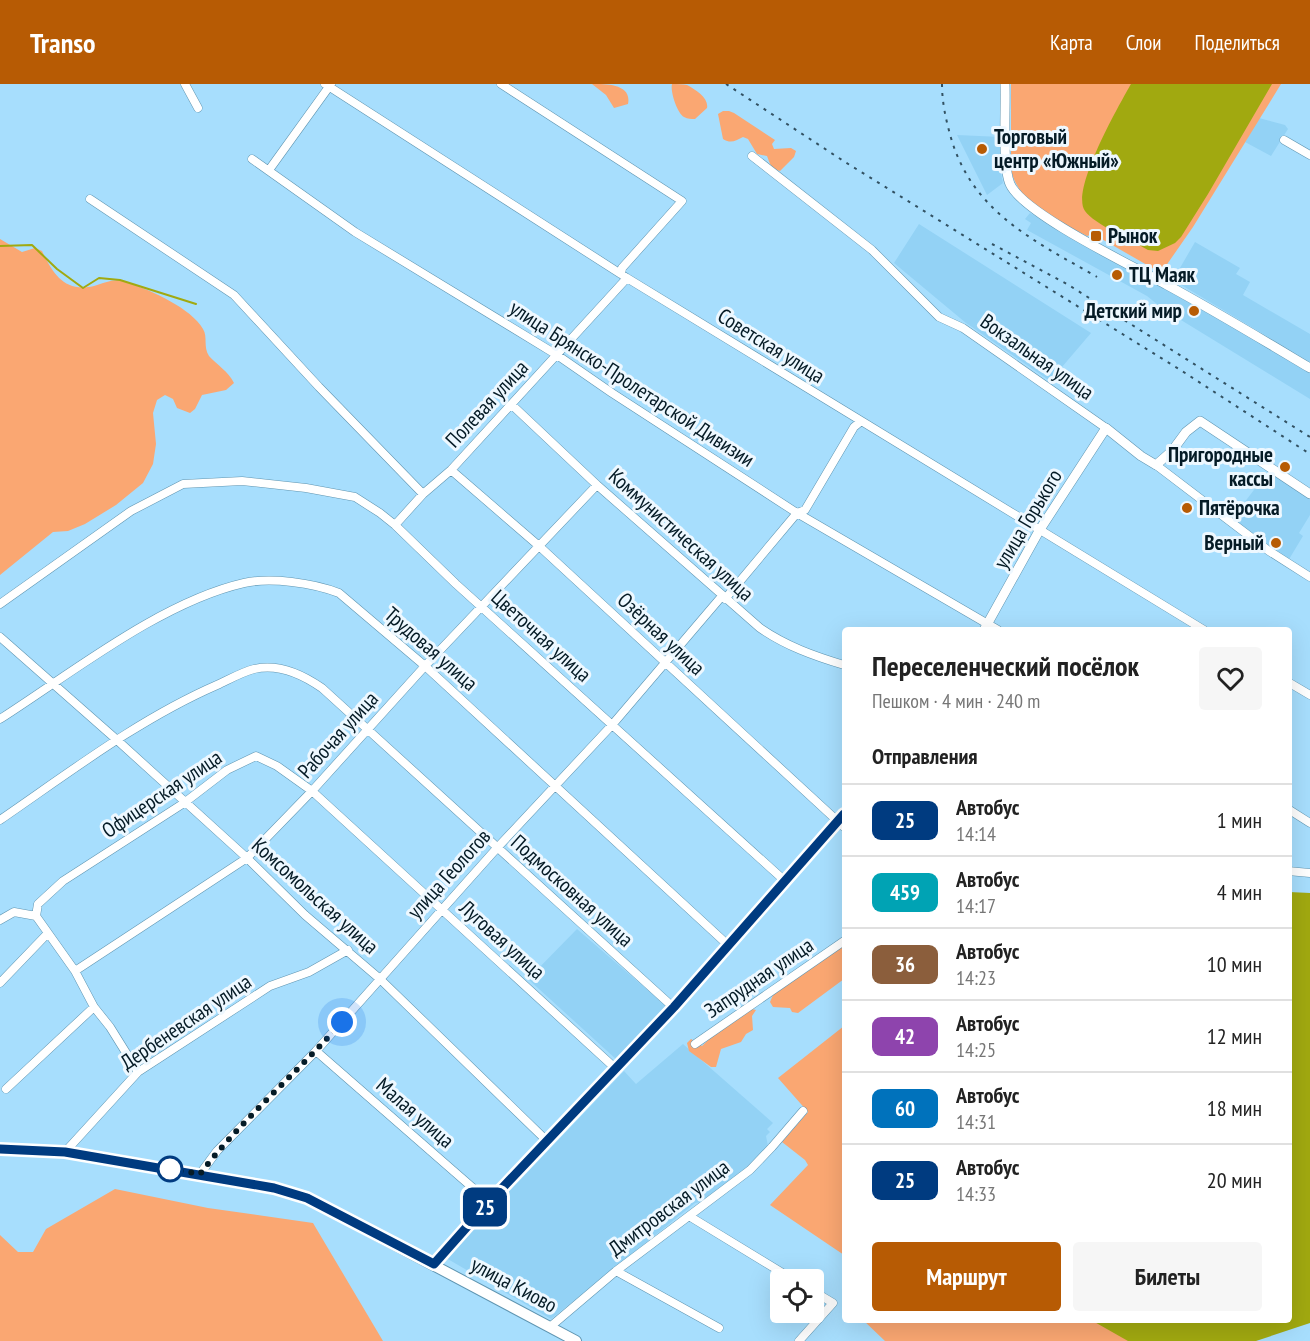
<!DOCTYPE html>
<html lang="ru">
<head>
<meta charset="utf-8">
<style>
	body { margin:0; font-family:"PT Sans Narrow",sans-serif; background:#f6f6f6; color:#222; height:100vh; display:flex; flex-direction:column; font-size:22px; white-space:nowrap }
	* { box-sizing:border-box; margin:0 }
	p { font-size:20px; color:#767676 }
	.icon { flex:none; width:33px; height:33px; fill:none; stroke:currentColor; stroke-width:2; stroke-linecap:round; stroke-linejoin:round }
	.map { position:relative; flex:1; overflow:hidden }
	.details { position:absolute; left:842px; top:543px; width:450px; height:696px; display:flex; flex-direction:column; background:#fff; border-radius:6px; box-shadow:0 6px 24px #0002 }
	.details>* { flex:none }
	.badge { padding:0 12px; border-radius:9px; font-size:21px; line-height:39px }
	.fabs { position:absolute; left:770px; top:1185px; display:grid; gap:12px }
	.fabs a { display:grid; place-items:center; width:54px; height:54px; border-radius:6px; background:#fff; box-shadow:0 6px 24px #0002; font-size:30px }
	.you { position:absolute; width:30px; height:30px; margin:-15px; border:4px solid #fff; border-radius:50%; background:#1a73e8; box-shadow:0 0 0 9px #1a73e833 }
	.map>.badge { position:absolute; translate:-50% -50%; box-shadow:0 0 0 3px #fff }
	h2 { padding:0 30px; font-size:22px; line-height:54px }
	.round { display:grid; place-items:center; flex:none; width:63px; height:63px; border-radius:6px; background:#f6f6f6 }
	.overview { display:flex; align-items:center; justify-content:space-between; height:102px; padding:0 30px }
	h1 { font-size:28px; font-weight:800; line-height:45px }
	.button { display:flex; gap:12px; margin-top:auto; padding:12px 30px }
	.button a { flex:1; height:69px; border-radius:6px; background:#b75b04; color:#fff; font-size:24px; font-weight:800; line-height:69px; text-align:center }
	.button a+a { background:#f6f6f6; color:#222 }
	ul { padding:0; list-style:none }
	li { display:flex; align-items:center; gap:18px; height:72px; padding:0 30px; border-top:2px solid #e0e0e0 }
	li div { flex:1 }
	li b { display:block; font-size:22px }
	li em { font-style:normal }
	li .badge { min-width:66px; font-weight:700; text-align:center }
	header { display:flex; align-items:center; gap:36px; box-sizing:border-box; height:84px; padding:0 30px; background:#b75b04; color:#fff }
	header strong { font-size:28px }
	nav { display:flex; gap:33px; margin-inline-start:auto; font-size:21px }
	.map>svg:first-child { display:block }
	.built { fill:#93d2f5 }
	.green { fill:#faa772 }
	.water { fill:#a1a910 }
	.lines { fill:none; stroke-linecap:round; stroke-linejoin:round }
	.stream { stroke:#a1a910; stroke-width:2 }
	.minor-casing { stroke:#5f95b1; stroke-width:9 }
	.tertiary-casing { stroke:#5f95b1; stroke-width:10 }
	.secondary-casing { stroke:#5f95b1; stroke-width:12 }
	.minor { stroke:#fff; stroke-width:8 }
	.tertiary { stroke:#fff; stroke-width:9 }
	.secondary { stroke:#fff; stroke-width:10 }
	.rail { stroke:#325162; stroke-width:2; stroke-dasharray:3 6; stroke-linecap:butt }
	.line-casing { stroke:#fff; stroke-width:14 }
	.line { stroke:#003b80; stroke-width:9 }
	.walk { stroke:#051b26; stroke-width:6; stroke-dasharray:0 10.8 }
	.poi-dot { fill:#b75b04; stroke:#eef8ff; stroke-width:2 }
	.stop-dot { fill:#fff; stroke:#003b80; stroke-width:3 }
	.labels { text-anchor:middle; stroke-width:6; stroke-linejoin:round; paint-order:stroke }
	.poi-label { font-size:21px; font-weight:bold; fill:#051b26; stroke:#eef8ff; text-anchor:start }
	.street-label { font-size:21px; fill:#051b26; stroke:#eef8ff }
</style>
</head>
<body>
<header>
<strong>Transo</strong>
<nav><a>Карта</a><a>Слои</a><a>Поделиться</a></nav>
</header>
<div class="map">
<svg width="1310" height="1257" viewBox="0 0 1310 1257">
	<rect width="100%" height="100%" fill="#a7defd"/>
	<path class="built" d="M 1259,34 L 1285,41 L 1288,45 L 1271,72 L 1245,58 Z
		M 957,51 L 1001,53 L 1000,85 L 1003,99 L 987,111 Z
		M 1030,129 L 1310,287 L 1310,315 L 1163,225 L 1147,212 L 1027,146 L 1031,139 L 1025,135 Z
		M 919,140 L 1091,249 L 1050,297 L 966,239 L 894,179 Z
		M 1195,158 L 1240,184 L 1236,190 L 1250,198 L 1243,211 L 1310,250 L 1310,278 L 1173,196 Z
		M 1269,386 L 1310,415 L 1310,431 L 1299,449 L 1303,452 L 1288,477 L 1228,434 L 1241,423 Z
		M 577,845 L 667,923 L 617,976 L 528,895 Z
		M 683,960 L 773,1039 L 767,1045 L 770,1048 L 766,1052 L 768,1062 L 750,1081 L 701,1118 L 695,1119 L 551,1235 L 446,1174 L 624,987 L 636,1000 Z"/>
	<path class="green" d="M 592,0 C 607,0 632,0 628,20 L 614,24 L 606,11 Z
		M 672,0 C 677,0 683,0 687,1 C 696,6 709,14 707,24 L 695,35 C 691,35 688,35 684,33 C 677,29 670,7 672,0 Z
		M 1011,0 L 1281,0 L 1193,143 L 1161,189 L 1093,150 L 1087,152 C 1058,137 1019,121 1011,86 Z
		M 723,27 L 729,27 L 734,29 L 775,56 L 772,60 L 774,65 L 791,64 L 796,67 L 794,73 L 780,87 C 771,85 770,80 767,72 L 757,70 L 748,55 L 743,53 C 735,57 731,60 723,55 L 718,30 Z
		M 0,155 L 22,168 L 35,164 L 42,167 C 53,190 65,209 94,202 C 107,198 116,193 129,199 C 152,207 191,224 203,245 C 208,253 203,263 209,272 C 217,281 228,287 234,299 L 226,306 L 202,311 L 195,325 L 190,329 L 177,324 L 173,315 L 165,311 L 157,316 L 153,329 L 156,360 L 153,380 L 143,399 L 116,421 L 85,440 L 68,447 L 53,448 L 0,491 Z
		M 844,861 L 844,895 L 798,929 L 792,928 L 790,924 L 773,923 L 770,918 L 773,911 Z
		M 752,925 L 756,926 L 752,932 L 753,946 L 746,950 L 741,958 L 721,965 L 716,983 L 711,983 L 689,967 L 687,959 L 691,955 L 702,962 L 712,952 Z
		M 844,942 L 844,1171 L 770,1121 L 808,1081 L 805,1076 L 782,1058 L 808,1028 L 778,994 Z
		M 115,1105 L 208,1124 L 313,1139 L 383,1257 L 0,1257 L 0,1151 L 18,1168 L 33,1168 L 46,1145 Z
		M 863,1236 L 1153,1236 L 1149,1257 L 885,1257 Z"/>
	<path class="water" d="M 1131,0 L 1272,0 L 1208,110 L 1181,153 L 1175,159 L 1158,167 L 1148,166 C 1133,157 1094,140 1085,127 C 1070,107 1119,21 1131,0 Z
		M 1289,808 L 1310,809 L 1310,1239 L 1256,1257 L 1128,1257 L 1091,1236 L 1288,1236 Z"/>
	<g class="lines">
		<path class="stream" d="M 0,162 L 32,161 L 57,185 L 83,204 L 99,194 L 120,196 L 196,220"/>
		<g class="minor-casing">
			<path id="minor" d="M 185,0 L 198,24
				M 325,0 L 627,194 L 1204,546
				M 501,0 L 682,117 L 622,184 L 621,190
				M 1284,56 L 1310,71
				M 752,72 L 872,166 L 939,233 L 963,244 L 1106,344
				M 252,75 L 355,148 L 557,271 L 612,309 L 797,429 L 998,546
				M 269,86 L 331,0
				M 90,115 L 234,211 L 319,303 L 423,410
				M 512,321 L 597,401 L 760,544 C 786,562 814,572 844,581
				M 1156,381 L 1269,467 L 1310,493
				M 451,386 L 539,462 L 844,743
				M 395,441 L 423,410 L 451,386 L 627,194
				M 725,515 L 797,429 L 805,426 L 854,343 L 860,338
				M 0,520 L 131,427 L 183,400 L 242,397 L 306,404 L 355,413 L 380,429 L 395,441 L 456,500 L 785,797
				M 0,553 L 117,656 L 247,774 L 305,831 L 380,895 L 547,1057
				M 1288,598 L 1310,611
				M 0,635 C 72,589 161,518 244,499 C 271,493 313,499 339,509 L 425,582 L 728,861
				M 1288,725 L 1310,739
				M 0,736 C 70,688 139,635 217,601 C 228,596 242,588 254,585 C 279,579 302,590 322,604 L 673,923
				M 1288,787 L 1310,789
				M 0,836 L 14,828 L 36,832
				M 75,887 L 247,774 L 312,707 L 425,582 L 597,401
				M 0,899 L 48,849
				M 695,960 L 844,857
				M 316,967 L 489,1118
				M 138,988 L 110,943 L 94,923 L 75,887 L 36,832 L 38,820 L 63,797 L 184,719 L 227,686 L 256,672 L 277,682 L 312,707 L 615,984
				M 6,1005 L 94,923
				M 65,1068 L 138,988 L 270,902 L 309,888 L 348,866
				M 200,1090 L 217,1067 L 316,967 L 497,764 L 612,641 L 722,512
				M 689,1132 L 794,1196
				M 616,1187 L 719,1244
				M 550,1243 L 616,1187 L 750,1086 L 772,1063 L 803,1027
				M 799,1257 L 833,1219 L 813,1207"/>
		</g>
		<g class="tertiary-casing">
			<path id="tertiary" d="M 1005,0 C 1006,23 1002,82 1010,100 C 1023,130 1135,183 1167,201 C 1215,227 1263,256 1310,284
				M 984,546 L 1039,447 L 1106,344 L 1141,372 L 1156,381 L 1172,367 L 1186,348 L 1200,337 L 1310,410
				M 434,1180 L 489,1118 L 673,923 L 844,730"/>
		</g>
		<g class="secondary-casing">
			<path id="secondary" d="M 0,1065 L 65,1068 L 274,1104 L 307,1114 L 576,1257"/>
		</g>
		<use href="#minor" class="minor"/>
		<use href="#tertiary" class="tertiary"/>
		<use href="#secondary" class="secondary"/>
		<path class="rail" d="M 726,0 L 845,78 L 1182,287 L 1310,370
			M 942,0 C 942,19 946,36 951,54 C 973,129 1035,157 1097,193
			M 992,160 L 1067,200 L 1310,353"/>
	</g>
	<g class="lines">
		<g class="line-casing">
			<path id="line" d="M 0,1065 L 65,1068 L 274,1104 L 307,1114 L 434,1180 L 489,1118 L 674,923 L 844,730"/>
		</g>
		<use href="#line" class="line"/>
		<path class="walk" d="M 170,1085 L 200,1090 C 242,1035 296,990 342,938"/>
	</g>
	<g class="poi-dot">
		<circle cx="982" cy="65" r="6"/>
		<rect x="1090" y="146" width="12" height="12" rx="3"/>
		<circle cx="1117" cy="191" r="6"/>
		<circle cx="1194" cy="227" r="6"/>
		<circle cx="1285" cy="383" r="6"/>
		<circle cx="1187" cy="424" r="6"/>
		<circle cx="1276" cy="459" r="6"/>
	</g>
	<circle class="stop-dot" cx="170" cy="1085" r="12"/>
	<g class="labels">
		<g class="poi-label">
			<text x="994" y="60">Торговый<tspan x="994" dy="24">центр «Южный»</tspan></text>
			<text x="1108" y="159">Рынок</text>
			<text x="1129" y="198">ТЦ Маяк</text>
			<text x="1182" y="234" text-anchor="end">Детский мир</text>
			<text x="1273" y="378" text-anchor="end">Пригородные<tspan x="1273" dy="24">кассы</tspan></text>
			<text x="1199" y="431">Пятёрочка</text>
			<text x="1264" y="466" text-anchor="end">Верный</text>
		</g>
		<g class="street-label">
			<text transform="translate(771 262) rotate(32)" y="7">Советская улица</text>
			<text transform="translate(1037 273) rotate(35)" y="7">Вокзальная улица</text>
			<text transform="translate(632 300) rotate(33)" y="7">улица Брянско-Пролетарской Дивизии</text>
			<text transform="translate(487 320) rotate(-47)" y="7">Полевая улица</text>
			<text transform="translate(1028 435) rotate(-59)" y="7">улица Горького</text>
			<text transform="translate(681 451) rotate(42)" y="7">Коммунистическая улица</text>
			<text transform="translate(661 550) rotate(43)" y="7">Озёрная улица</text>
			<text transform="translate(541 552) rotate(42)" y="7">Цветочная улица</text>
			<text transform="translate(431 565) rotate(41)" y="7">Трудовая улица</text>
			<text transform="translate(338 651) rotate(-48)" y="7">Рабочая улица</text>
			<text transform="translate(162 710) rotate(-34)" y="7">Офицерская улица</text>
			<text transform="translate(449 790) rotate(-48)" y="7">улица Геологов</text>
			<text transform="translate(572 807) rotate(42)" y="7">Подмосковная улица</text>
			<text transform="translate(315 812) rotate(42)" y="7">Комсомольская улица</text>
			<text transform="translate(502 856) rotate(42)" y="7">Луговая улица</text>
			<text transform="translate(759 894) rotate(-34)" y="7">Запрудная улица</text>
			<text transform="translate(186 938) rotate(-34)" y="7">Дербеневская улица</text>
			<text transform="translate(415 1029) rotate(41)" y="7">Малая улица</text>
			<text transform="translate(669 1124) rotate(-37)" y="7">Дмитровская улица</text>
			<text transform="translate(514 1201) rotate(28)" y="7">улица Киово</text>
		</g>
	</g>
</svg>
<div class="fabs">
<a><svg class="icon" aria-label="locate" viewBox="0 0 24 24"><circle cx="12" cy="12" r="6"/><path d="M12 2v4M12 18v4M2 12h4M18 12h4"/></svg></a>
</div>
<div class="you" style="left:342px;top:938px"></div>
<b class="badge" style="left:485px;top:1123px;background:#003b80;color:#fff">25</b>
<section class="details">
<div class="overview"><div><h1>Переселенческий посёлок</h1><p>Пешком · 4 мин · 240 m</p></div><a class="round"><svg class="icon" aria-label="heart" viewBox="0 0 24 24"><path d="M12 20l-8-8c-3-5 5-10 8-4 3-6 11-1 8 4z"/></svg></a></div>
<h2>Отправления</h2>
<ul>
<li><span class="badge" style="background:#003b80;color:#fff">25</span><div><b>Автобус</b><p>14:14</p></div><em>1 мин</em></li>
<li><span class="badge" style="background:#00a3b4;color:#fff">459</span><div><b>Автобус</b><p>14:17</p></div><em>4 мин</em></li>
<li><span class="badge" style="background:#8b5e3c;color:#fff">36</span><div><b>Автобус</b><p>14:23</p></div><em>10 мин</em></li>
<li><span class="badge" style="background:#8e44ad;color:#fff">42</span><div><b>Автобус</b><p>14:25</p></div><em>12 мин</em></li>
<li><span class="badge" style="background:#0072bc;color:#fff">60</span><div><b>Автобус</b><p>14:31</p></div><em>18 мин</em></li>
<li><span class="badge" style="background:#003b80;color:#fff">25</span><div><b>Автобус</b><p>14:33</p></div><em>20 мин</em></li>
</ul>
<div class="button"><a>Маршрут</a><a>Билеты</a></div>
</section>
</div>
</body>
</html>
